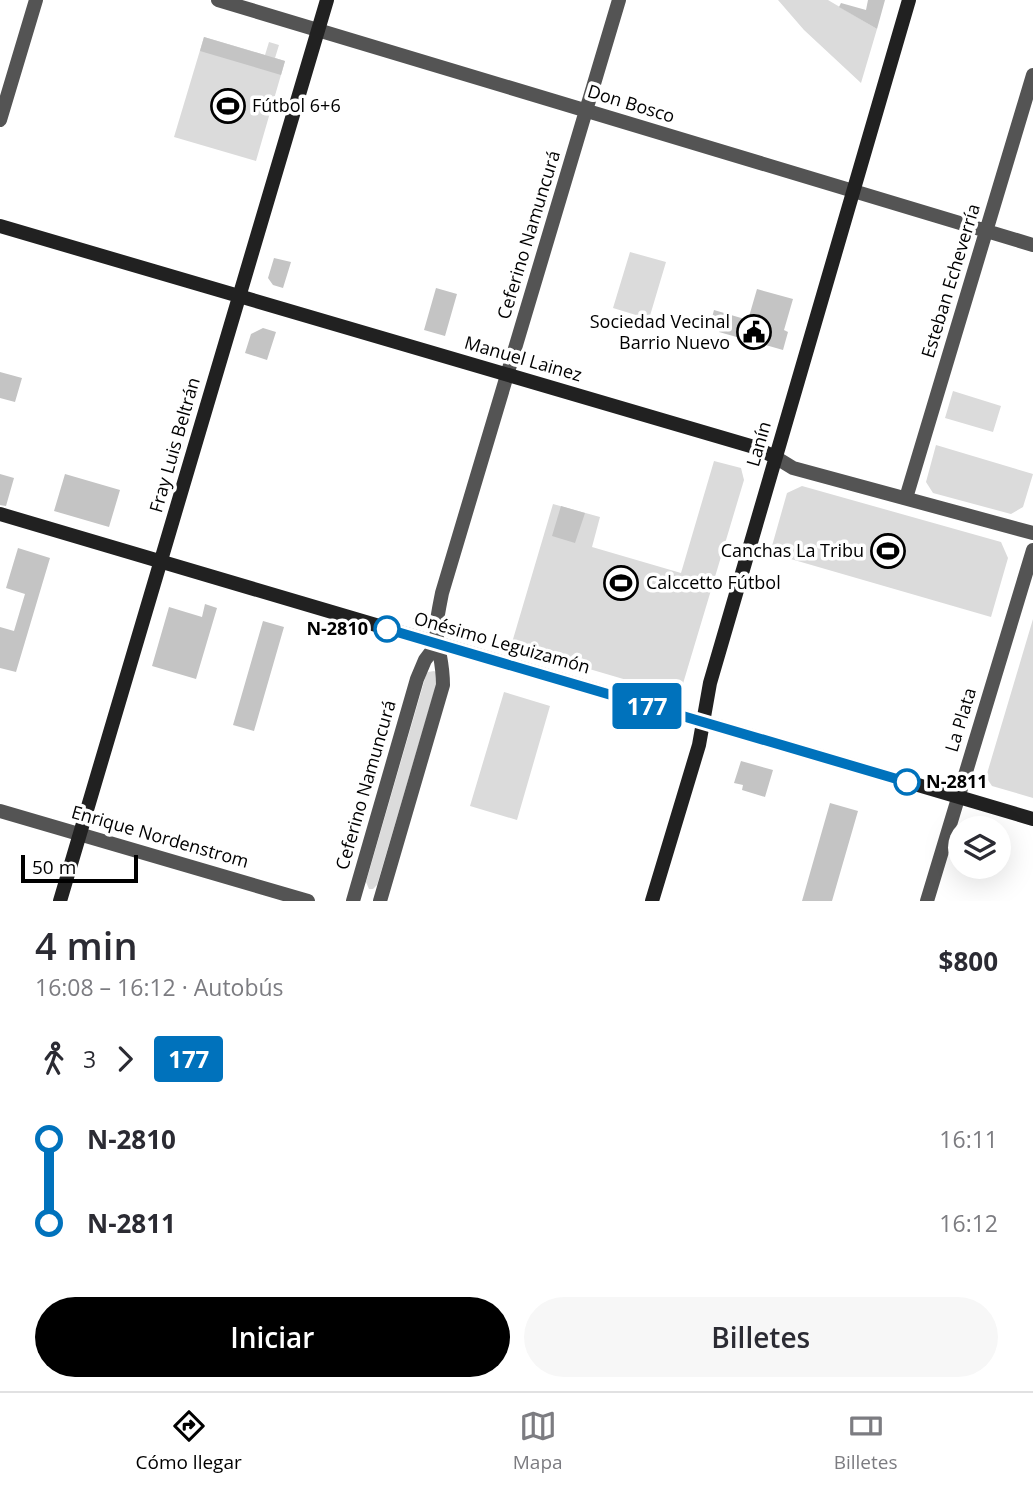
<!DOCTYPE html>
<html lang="es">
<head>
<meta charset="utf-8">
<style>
	body { margin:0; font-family:"Open Sans",sans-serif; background:#f7f7f7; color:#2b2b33; height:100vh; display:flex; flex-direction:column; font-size:26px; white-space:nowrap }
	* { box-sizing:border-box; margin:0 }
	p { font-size:23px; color:#7c7c81 }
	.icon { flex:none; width:38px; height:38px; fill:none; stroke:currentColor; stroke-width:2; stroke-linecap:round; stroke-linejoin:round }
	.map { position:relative; height:901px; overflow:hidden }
	.panel { display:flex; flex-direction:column; background:#fff; flex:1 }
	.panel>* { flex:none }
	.badge { padding:0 14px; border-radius:5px; font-size:24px; line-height:46px }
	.buttons { position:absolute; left:948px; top:816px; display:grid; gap:14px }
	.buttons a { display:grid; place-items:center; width:63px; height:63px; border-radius:50%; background:#fff; box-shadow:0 7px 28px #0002; font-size:35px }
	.scale { position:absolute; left:21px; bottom:18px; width:117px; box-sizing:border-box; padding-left:7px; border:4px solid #000; border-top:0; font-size:19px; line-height:24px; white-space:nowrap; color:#000; -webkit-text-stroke:5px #fff; paint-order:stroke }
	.map>.badge { position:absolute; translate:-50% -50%; box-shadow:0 0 0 4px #fff }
	.legs { display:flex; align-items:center; gap:10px; height:77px; padding:0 35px; font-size:23px }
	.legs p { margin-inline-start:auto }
	.headline { display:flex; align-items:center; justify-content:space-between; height:119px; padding:0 35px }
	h1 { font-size:38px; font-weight:600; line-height:52px }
	.primary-button { display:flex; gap:14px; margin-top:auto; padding:14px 35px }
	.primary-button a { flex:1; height:80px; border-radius:42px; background:#000; color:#fff; font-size:28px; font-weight:600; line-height:80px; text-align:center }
	.primary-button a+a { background:#f7f7f7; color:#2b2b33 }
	ul { padding:0 35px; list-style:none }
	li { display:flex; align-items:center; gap:24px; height:84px; font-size:26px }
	li i { display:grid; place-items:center; width:10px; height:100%; margin:0 9px; background:currentColor }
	li i::after { content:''; width:18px; height:18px; margin:-9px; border:5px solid; border-radius:50%; background:#fff }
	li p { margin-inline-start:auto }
	li:first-child i { background:linear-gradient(#0000 50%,currentColor 0) }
	li:last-child i { background:linear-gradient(currentColor 50%,#0000 0) }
	.tabs { display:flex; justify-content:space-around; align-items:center; height:98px; border-top:2px solid #e1e1e2; background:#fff; font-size:19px; color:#7c7c81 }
	.tabs a { display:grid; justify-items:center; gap:4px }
	.tabs .current { color:#000 }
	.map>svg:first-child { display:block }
	.green { fill:#dbdbdb }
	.building { fill:#c4c4c4 }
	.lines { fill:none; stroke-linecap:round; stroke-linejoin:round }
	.street { stroke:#545454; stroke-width:14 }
	.secondary { stroke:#212121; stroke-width:14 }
	.line-1-casing { stroke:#fff; stroke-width:16 }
	.line-1 { stroke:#0072bc; stroke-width:10 }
	.stop-1-dot { fill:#fff; stroke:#0072bc; stroke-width:3.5 }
	.labels { text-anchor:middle; stroke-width:7; stroke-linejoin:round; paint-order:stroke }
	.street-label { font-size:18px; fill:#000; stroke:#fff }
	.poi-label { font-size:18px; fill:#000; stroke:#fff; text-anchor:start }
	.stop-label { font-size:18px; font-weight:bold; fill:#000; stroke:#fff; text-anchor:end }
</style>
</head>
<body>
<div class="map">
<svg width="1033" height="901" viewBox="0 0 1033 901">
	<rect width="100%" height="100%" fill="#fff"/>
	<path class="green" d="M 778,0 L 828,0 L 877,29 L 861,83 L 804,30 Z
		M 204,37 L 265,55 L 269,42 L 279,45 L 275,58 L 285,61 L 256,161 L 174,137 Z
		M 630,252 L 666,262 L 649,319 L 613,308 Z
		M 953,391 L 1001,406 L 993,432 L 945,418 Z
		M 936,445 L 1033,474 L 1023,507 L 1011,514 L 933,493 L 926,482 Z
		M 714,461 L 741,468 L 744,480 L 682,687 L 671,693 L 511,646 L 553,504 L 600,517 L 592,547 L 681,573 Z
		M 802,486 L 1001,542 L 1008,558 L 991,617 L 770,553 L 787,493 Z
		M 1033,619 L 1033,798 L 992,786 L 986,777 Z
		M 434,671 L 436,672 L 438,679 L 377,885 L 373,889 L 369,889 L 366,882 L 426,675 L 428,672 Z
		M 504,692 L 550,706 L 517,820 L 470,806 Z"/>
	<path class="building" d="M 868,0 L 885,0 L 877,29 L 839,7 L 841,3 L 866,10 Z
		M 204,37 L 285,61 L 281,75 L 200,51 Z
		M 274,258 L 291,262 L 283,288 L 273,285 L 268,278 Z
		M 436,288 L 457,294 L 445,336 L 424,330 Z
		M 757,289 L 793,299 L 784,330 L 788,332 L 783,350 L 719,332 L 721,328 L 710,325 L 714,310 L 748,320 Z
		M 263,328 L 276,332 L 267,360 L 245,353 L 251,334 Z
		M 0,372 L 22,378 L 15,402 L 0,398 Z
		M 0,474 L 14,478 L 6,506 L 0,505 Z
		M 65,474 L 120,490 L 109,527 L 54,511 Z
		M 561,506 L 585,513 L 575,543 L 552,536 Z
		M 18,548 L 50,558 L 16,672 L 0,668 L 0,627 L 14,631 L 25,594 L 6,588 Z
		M 205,604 L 217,608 L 196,679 L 152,666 L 169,607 L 202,617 Z
		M 263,621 L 284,627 L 254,731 L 233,725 Z
		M 741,761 L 773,770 L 765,797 L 742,790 L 743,785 L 734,783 Z
		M 830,803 L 858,811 L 832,901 L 802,901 Z"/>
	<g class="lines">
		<path class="street" d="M 218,0 L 1033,245
			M 0,120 L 36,0
			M 775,457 L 793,468 L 1033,533
			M 906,498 L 1033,75
			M 0,811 L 308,901
			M 353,901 L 417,679 L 425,660 L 437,644
			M 380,901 L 443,685 C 443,668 441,662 438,645 C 434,628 439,609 442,593 L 619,0
			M 927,901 L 1033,550"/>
		<path class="secondary" d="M 0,226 L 754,447 L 775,457
			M 0,514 L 1033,819
			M 60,901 L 327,0
			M 652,901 L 699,745 L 710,683 L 909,0"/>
	</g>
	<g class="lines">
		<g class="line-1-casing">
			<path id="line-1" d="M 387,629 L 907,782"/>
		</g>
		<use href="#line-1" class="line-1"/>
	</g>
	<defs>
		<g id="stadium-ring" transform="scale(1.75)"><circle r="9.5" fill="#fff" stroke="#000" stroke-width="1.5"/><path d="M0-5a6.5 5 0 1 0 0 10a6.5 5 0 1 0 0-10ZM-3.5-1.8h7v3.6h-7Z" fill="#000"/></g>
		<g id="civic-ring" transform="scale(1.75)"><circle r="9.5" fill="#fff" stroke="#000" stroke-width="1.5"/><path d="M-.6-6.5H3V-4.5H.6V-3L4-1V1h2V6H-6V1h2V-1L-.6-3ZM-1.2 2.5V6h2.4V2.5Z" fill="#000"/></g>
	</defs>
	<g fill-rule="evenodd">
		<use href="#stadium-ring" x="228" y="106"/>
		<use href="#civic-ring" x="754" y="332"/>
		<use href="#stadium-ring" x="888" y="551"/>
		<use href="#stadium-ring" x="621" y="583"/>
	</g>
	<g class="stop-1-dot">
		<circle cx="387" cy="629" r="12"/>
		<circle cx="907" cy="782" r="12"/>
	</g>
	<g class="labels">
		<g class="street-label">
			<text transform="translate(631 104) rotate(17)" y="6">Don Bosco</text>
			<text transform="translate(529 235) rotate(-73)" y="6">Ceferino Namuncurá</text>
			<text transform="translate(951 281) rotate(-73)" y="6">Esteban Echeverría</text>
			<text transform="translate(523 359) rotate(16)" y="6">Manuel Lainez</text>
			<text transform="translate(759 444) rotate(-74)" y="6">Lanín</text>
			<text transform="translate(175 445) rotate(-74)" y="6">Fray Luis Beltrán</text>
			<text transform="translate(502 643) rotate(16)" y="6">Onésimo Leguizamón</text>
			<text transform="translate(961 720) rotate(-73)" y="6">La Plata</text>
			<text transform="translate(366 785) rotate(-74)" y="6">Ceferino Namuncurá</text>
			<text transform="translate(160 837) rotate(16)" y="6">Enrique Nordenstrom</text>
		</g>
		<g class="poi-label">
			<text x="252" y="112">Fútbol 6+6</text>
			<text x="730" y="328" text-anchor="end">Sociedad Vecinal<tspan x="730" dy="21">Barrio Nuevo</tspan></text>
			<text x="864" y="557" text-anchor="end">Canchas La Tribu</text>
			<text x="646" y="589">Calccetto Fútbol</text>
		</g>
		<g class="stop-label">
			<text x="368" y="635">N-2810</text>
			<text x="926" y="788" text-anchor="start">N-2811</text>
		</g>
	</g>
</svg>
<div class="buttons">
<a><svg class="icon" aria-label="layers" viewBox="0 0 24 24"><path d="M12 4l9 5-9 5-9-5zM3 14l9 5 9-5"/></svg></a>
</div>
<div class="scale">50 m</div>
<b class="badge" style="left:647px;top:706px;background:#0072bc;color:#fff">177</b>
</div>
<section class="panel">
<div class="headline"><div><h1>4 min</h1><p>16:08 – 16:12 · Autobús</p></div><b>$800</b></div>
<div class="legs"><svg class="icon" aria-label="walk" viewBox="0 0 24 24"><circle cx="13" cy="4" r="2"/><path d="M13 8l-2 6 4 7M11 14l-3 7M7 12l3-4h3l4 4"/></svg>3<svg class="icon" aria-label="forward" viewBox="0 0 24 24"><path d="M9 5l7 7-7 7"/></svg><b class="badge" style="background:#0072bc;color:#fff">177</b></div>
<ul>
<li><i style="color:#0072bc"></i><b>N-2810</b><p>16:11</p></li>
<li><i style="color:#0072bc"></i><b>N-2811</b><p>16:12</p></li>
</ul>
<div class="primary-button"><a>Iniciar</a><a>Billetes</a></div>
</section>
<nav class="tabs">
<a class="current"><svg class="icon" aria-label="directions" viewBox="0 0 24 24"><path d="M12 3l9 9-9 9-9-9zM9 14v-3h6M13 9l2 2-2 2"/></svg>Cómo llegar</a>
<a><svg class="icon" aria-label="map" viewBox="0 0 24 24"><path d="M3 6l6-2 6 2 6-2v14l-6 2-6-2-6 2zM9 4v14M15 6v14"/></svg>Mapa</a>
<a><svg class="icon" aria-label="tickets" viewBox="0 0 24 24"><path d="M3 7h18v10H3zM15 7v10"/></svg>Billetes</a>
</nav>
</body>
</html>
